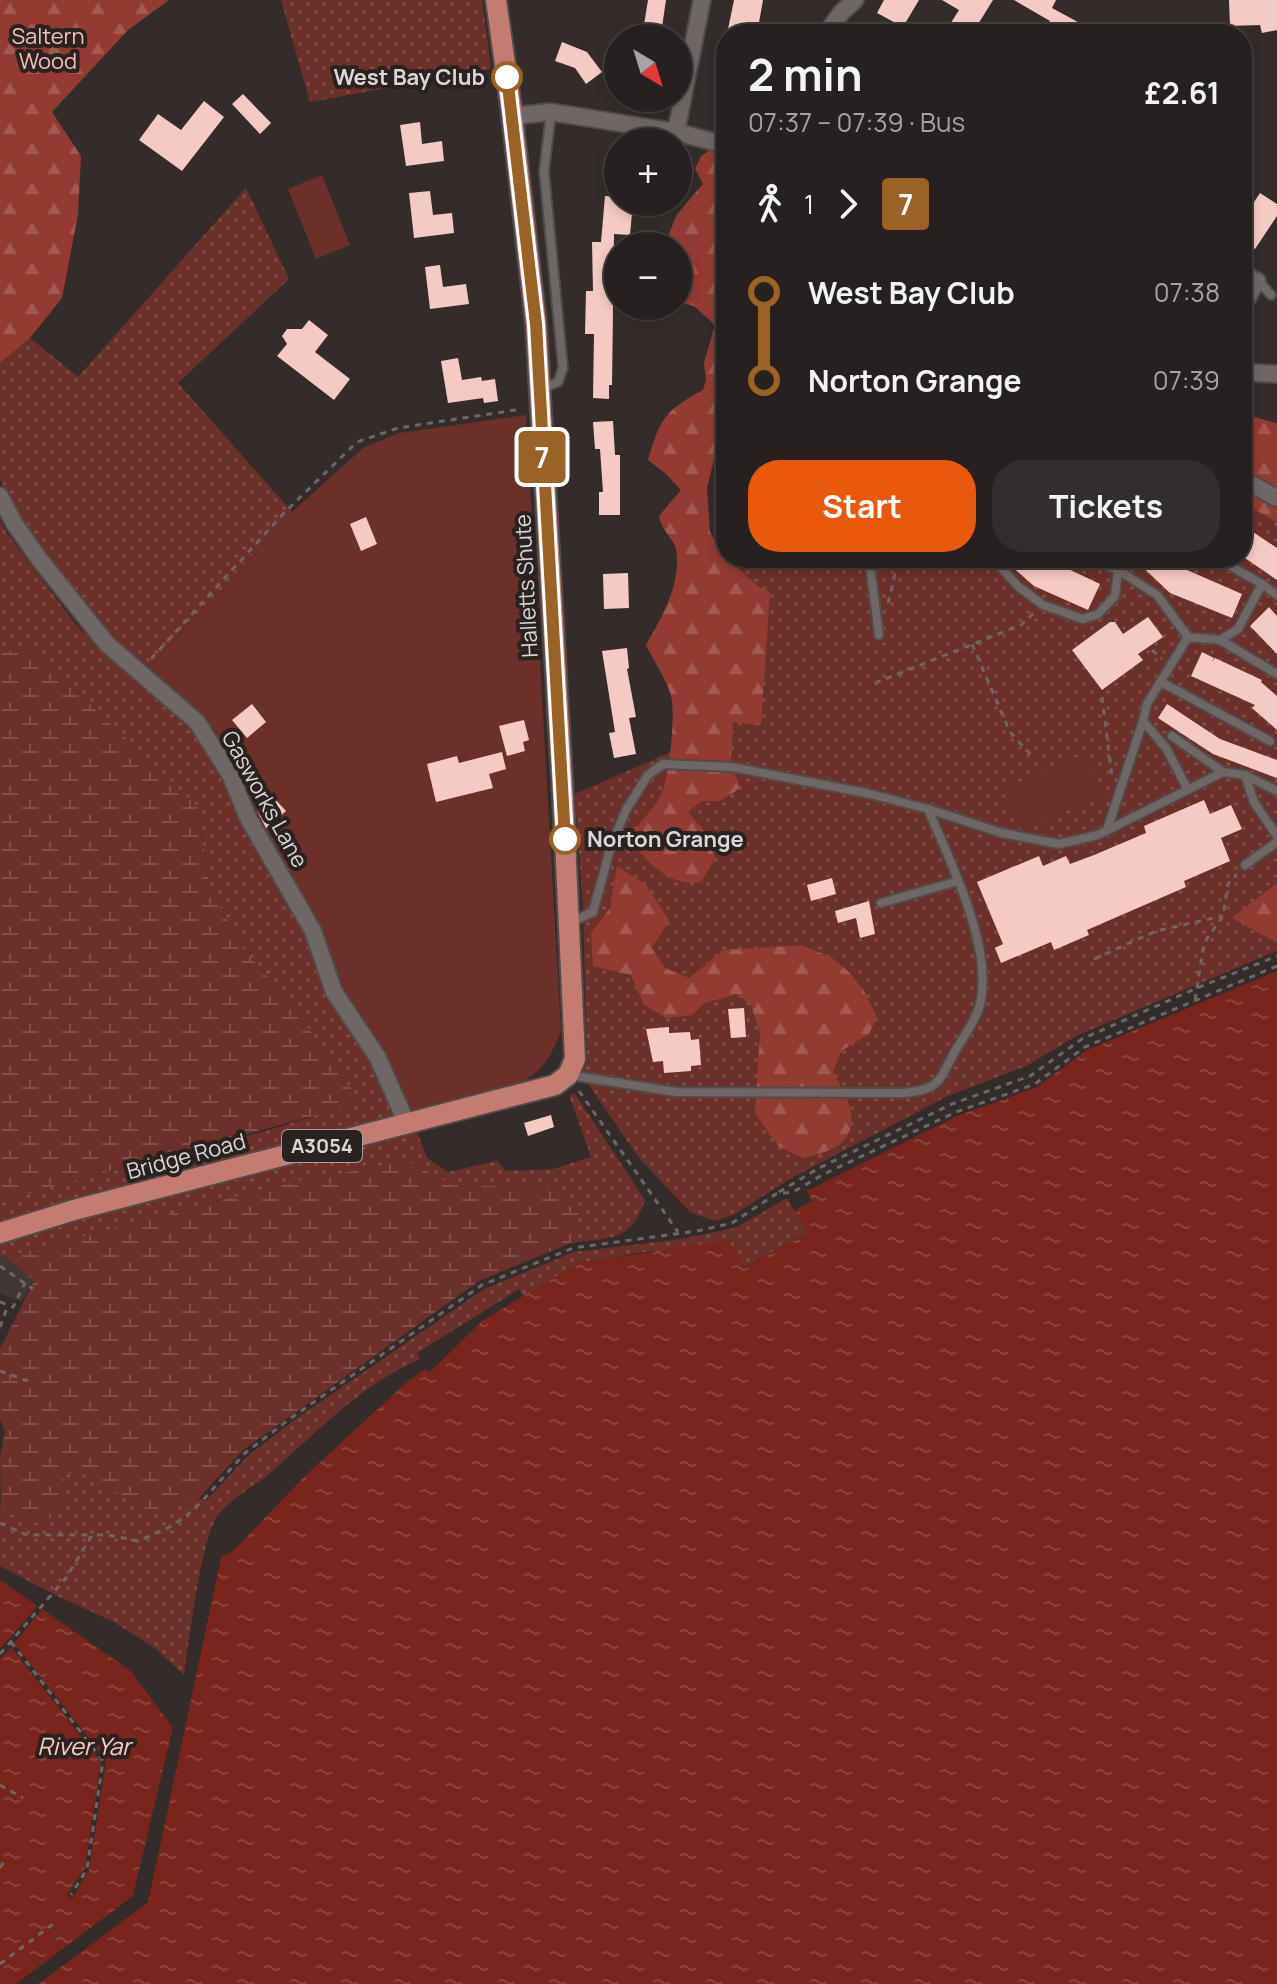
<!DOCTYPE html>
<html lang="en">
<head>
<meta charset="utf-8">
<style>
	body { margin:0; font-family:Manrope,sans-serif; background:#322e2d; color:#f1f3f6; height:100vh; display:flex; flex-direction:column; font-size:30px; white-space:nowrap }
	* { box-sizing:border-box; margin:0 }
	p { font-size:26px; color:#a4a3a5 }
	.icon { flex:none; width:44px; height:44px; fill:none; stroke:currentColor; stroke-width:2; stroke-linecap:round; stroke-linejoin:round }
	.map { position:relative; flex:1; overflow:hidden }
	.panel { position:absolute; left:716px; top:24px; width:536px; height:544px; display:flex; flex-direction:column; background:#262120; border-radius:32px; box-shadow:0 4px 12px #0003,0 0 0 2px #423e3e }
	.panel>* { flex:none }
	.badge { padding:0 16px; border-radius:6px; font-size:28px; line-height:52px }
	.needle { width:52px; rotate:142deg }
	.fabs { position:absolute; left:604px; top:24px; display:grid; gap:16px }
	.fabs a { display:grid; place-items:center; width:88px; height:88px; border-radius:50%; background:#262120; box-shadow:0 4px 12px #0003,0 0 0 2px #423e3e; font-size:40px }
	.map>.badge { position:absolute; translate:-50% -50%; box-shadow:0 0 0 4px #fff }
	.legs { display:flex; align-items:center; gap:12px; height:88px; padding:0 32px; font-size:26px }
	.legs p { margin-inline-start:auto }
	.headline { display:flex; align-items:center; justify-content:space-between; height:136px; padding:0 32px }
	h1 { font-size:44px; font-weight:700; line-height:60px }
	.cta { display:flex; gap:16px; margin-top:auto; padding:16px 32px }
	.cta a { flex:1; height:92px; border-radius:32px; background:#ea580c; color:#fff; font-size:32px; font-weight:700; line-height:92px; text-align:center }
	.cta a+a { background:#322e2d; color:#f1f3f6 }
	ul { padding:0 32px; list-style:none }
	li { display:flex; align-items:center; gap:28px; height:88px; font-size:30px }
	li i { display:grid; place-items:center; width:12px; height:100%; margin:0 10px; background:currentColor }
	li i::after { content:''; width:20px; height:20px; margin:-10px; border:6px solid; border-radius:50%; background:#262120 }
	li p { margin-inline-start:auto }
	li:first-child i { background:linear-gradient(#0000 50%,currentColor 0) }
	li:last-child i { background:linear-gradient(currentColor 50%,#0000 0) }
	.map>svg:first-child { display:block }
	.built { fill:#433735 }
	.grass { fill:url(#grass-dots) }
	.forest { fill:url(#forest-firs) }
	.wetland { fill:url(#wetland-marsh) }
	.garden { fill:#6c302a }
	.water { fill:url(#water-ripples) }
	.pier { fill:#332c2b }
	.building { fill:#f4cac4 }
	.lines { fill:none; stroke-linecap:round; stroke-linejoin:round }
	.lane-casing { stroke:#504b4a; stroke-width:12 }
	.street-casing { stroke:#504b4a; stroke-width:20 }
	.primary-casing { stroke:#504b4a; stroke-width:24 }
	.path { stroke:#6d6666; stroke-width:3; stroke-dasharray:6 6; stroke-linecap:butt }
	.lane { stroke:#6f6765; stroke-width:8 }
	.street { stroke:#6f6765; stroke-width:16 }
	.primary { stroke:#c47b72; stroke-width:20 }
	.line-1-casing { stroke:#fff; stroke-width:18 }
	.line-1 { stroke:#9a6325; stroke-width:12 }
	.stop-1-dot { fill:#fff; stroke:#9a6325; stroke-width:4 }
	.labels { text-anchor:middle; stroke-width:8; stroke-linejoin:round; paint-order:stroke }
	.shield { fill:#292221; stroke:#a6a1a0; stroke-width:2 }
	.shield-label { font-size:20px; font-weight:bold; fill:#dcd7d7 }
	.park-label { font-size:22px; fill:#f4c1ba; stroke:#292221 }
	.stop-label { font-size:22px; font-weight:bold; fill:#dcd7d7; stroke:#292221; text-anchor:end }
	.street-label { font-size:22px; fill:#dcd7d7; stroke:#292221 }
	.water-label { font-size:24px; font-style:italic; fill:#fdc9c2; stroke:#292221 }
</style>
</head>
<body>
<div class="map">
<svg width="1277" height="1984" viewBox="0 0 1277 1984">
	<defs>
		<pattern id="grass-dots" width="8" height="8" patternUnits="userSpaceOnUse" patternTransform="scale(2)"><rect width="8" height="8" fill="#6c302a"/><path d="M2 2h.1M6 6h.1" fill="none" stroke="#804d48" stroke-width="1.8" stroke-linecap="round"/></pattern>
		<pattern id="forest-firs" width="22" height="20" patternUnits="userSpaceOnUse" patternTransform="scale(2)"><rect width="22" height="20" fill="#933b33"/><path d="M5 1l3.5 6h-7zM16 11l3.5 6h-7z" fill="#a25750"/></pattern>
		<pattern id="wetland-marsh" width="20" height="14" patternUnits="userSpaceOnUse" patternTransform="scale(2)"><rect width="20" height="14" fill="#6c302a"/><path d="M1 5h8M5 5V1M11 12h8M15 12V8" fill="none" stroke="#804d48"/></pattern>
		<pattern id="water-ripples" width="26" height="14" patternUnits="userSpaceOnUse" patternTransform="scale(2)"><rect width="26" height="14" fill="#79241d"/><path d="M2 4q2-2 4 0t4 0M15 11q2-2 4 0t4 0" fill="none" stroke="#8b433d"/></pattern>
	</defs>
	<rect width="100%" height="100%" fill="#332c2b"/>
	<path class="built" d="M 0,1254 L 34,1280 L 21,1302 L 0,1293 Z"/>
	<path class="grass" d="M 281,0 L 482,0 L 491,69 L 310,102 Z
		M 246,188 L 289,279 L 178,383 L 292,512 L 148,669 L 113,640 L 46,555 L 20,519 L 0,479 L 0,363 L 30,338 L 78,377 Z
		M 1242,503 L 1277,522 L 1277,884 L 1233,918 L 1277,943 L 1277,951 L 1078,1035 L 1026,1066 L 948,1096 L 795,1176 L 733,1215 L 715,1221 L 691,1213 L 639,1158 L 580,1072 L 587,1058 L 583,908 L 575,794 L 714,733 L 731,558 L 1242,558 Z
		M 0,520 L 6,532 L 77,626 L 189,726 L 209,756 L 225,781 L 241,824 L 306,935 L 326,993 L 372,1062 L 393,1117 L 0,1222 L 0,1203 L 54,1186 L 269,1130 L 360,1102 L 297,1013 L 239,943 L 210,888 L 197,806 L 34,651 L 0,650 Z
		M 575,1094 L 645,1200 C 630,1243 611,1237 571,1243 L 581,1207 L 559,1188 L 454,1185 L 407,1161 L 288,1183 L 5,1257 L 0,1254 L 0,1242 L 77,1219 L 417,1132 L 427,1158 L 448,1172 L 497,1161 L 506,1171 L 553,1169 L 591,1157 L 569,1095 Z
		M 787,1198 L 807,1233 L 743,1268 L 650,1251 L 578,1263 L 524,1297 L 519,1289 L 417,1353 L 420,1359 C 360,1385 319,1431 270,1473 C 255,1486 229,1500 218,1515 C 201,1536 189,1643 184,1675 L 155,1648 L 112,1621 L 55,1595 L 0,1566 L 0,1500 L 1,1507 L 62,1511 L 61,1486 L 66,1474 L 80,1472 L 154,1513 L 199,1498 L 205,1502 L 248,1456 L 293,1421 L 484,1289 L 574,1252 L 681,1239 L 735,1228 Z"/>
	<path class="forest" d="M 0,0 L 169,0 L 128,30 L 52,112 L 81,156 L 78,214 L 62,298 L 30,338 L 0,363 Z
		M 726,139 L 726,411 L 707,488 L 710,532 L 722,554 L 759,587 L 770,592 L 761,725 L 733,722 L 731,762 L 740,788 L 720,801 L 702,801 L 688,812 L 705,832 L 715,858 L 701,882 C 670,887 650,864 631,842 C 635,823 652,813 661,795 C 669,780 676,714 671,696 C 667,680 653,660 646,645 C 662,617 682,583 676,549 C 674,539 662,532 659,516 L 681,490 L 665,473 L 648,460 C 661,418 663,412 703,390 L 706,380 L 704,363 L 715,325 L 694,306 L 678,302 L 678,254 L 681,250 L 669,234 L 677,214 L 703,184 L 695,169 L 701,156 Z
		M 1243,414 L 1277,423 L 1277,522 L 1242,503 Z
		M 617,866 L 646,885 L 669,920 L 652,948 L 665,968 L 689,978 L 724,950 L 801,945 L 831,957 L 849,972 L 863,989 L 877,1017 L 869,1034 L 841,1051 L 833,1072 C 845,1095 864,1122 840,1144 C 832,1151 814,1155 803,1158 L 778,1146 L 755,1113 L 760,1033 L 751,1005 L 737,994 L 705,1003 L 692,1015 L 667,1018 L 644,1005 L 631,975 L 593,966 L 591,933 L 610,908 Z
		M 1276,884 L 1277,884 L 1277,943 L 1232,918 Z"/>
	<path class="wetland" d="M 0,650 L 34,651 L 197,806 L 210,888 L 239,943 L 297,1013 L 361,1103 L 54,1186 L 0,1203 Z
		M 407,1161 L 454,1185 L 559,1188 L 581,1207 L 571,1243 L 479,1281 L 243,1450 L 199,1498 L 154,1513 L 80,1473 L 67,1474 L 61,1486 L 62,1511 C 36,1530 25,1524 1,1507 L 0,1457 L 5,1432 L 0,1418 L 0,1349 L 34,1281 L 5,1257 L 288,1183 Z"/>
	<path class="garden" d="M 322,175 L 350,245 L 316,259 L 288,189 Z
		M 526,415 L 561,1031 C 552,1054 544,1070 522,1082 L 412,1113 L 384,1055 L 339,989 L 253,816 L 225,752 L 203,716 L 148,669 L 292,512 L 363,448 L 399,433 Z
		M 1085,753 L 1103,796 L 1021,831 L 1002,789 Z"/>
	<path class="water" d="M 1277,971 L 1277,1984 L 38,1984 L 148,1902 L 221,1557 L 234,1550 L 304,1477 L 408,1381 L 426,1369 L 429,1373 L 482,1321 L 578,1263 L 729,1240 L 744,1268 L 806,1234 L 795,1210 L 812,1201 L 807,1191 L 957,1116 L 1037,1087 L 1087,1050 Z
		M 0,1580 L 131,1671 L 173,1728 L 133,1897 L 16,1984 L 0,1984 Z"/>
	<path class="pier" d="M 218,1554 L 221,1557 L 148,1902 L 38,1984 L 34,1984 L 145,1900 Z
		M 40,1603 L 45,1606 L 14,1643 L 106,1760 L 89,1870 L 72,1899 L 67,1895 L 85,1868 L 101,1762 L 11,1647 L 0,1659 L 0,1649 Z
		M 174,1723 L 177,1729 L 136,1899 L 22,1984 L 16,1984 L 133,1896 Z"/>
	<path class="building" d="M 648,0 L 666,0 L 661,34 L 643,31 Z
		M 734,0 L 763,0 L 757,34 L 727,34 Z
		M 884,0 L 919,0 L 903,27 L 877,13 Z
		M 942,0 L 993,0 L 972,34 L 962,34 L 949,26 L 959,10 Z
		M 1014,0 L 1056,0 L 1052,8 L 1100,34 L 1054,34 L 1045,30 L 1050,21 Z
		M 1229,0 L 1277,0 L 1277,30 L 1262,33 L 1260,25 L 1230,26 Z
		M 562,42 L 587,52 L 602,72 L 586,84 L 575,68 L 555,61 Z
		M 243,94 L 271,123 L 260,134 L 232,104 Z
		M 204,101 L 224,117 L 182,171 L 139,140 L 158,114 L 181,130 Z
		M 420,122 L 422,144 L 442,141 L 444,161 L 406,166 L 400,125 Z
		M 430,191 L 433,215 L 452,213 L 454,233 L 414,238 L 409,193 Z
		M 1260,193 L 1277,204 L 1277,216 L 1255,249 L 1242,241 L 1242,220 Z
		M 605,196 L 618,197 L 618,202 L 633,202 L 630,235 L 614,234 L 612,385 L 609,385 L 609,399 L 593,398 L 594,334 L 585,334 L 586,291 L 593,291 L 592,242 L 601,242 Z
		M 440,265 L 443,287 L 466,284 L 469,304 L 430,309 L 425,267 Z
		M 309,320 L 328,335 L 315,352 L 350,379 L 334,400 L 277,356 L 287,344 L 282,336 L 287,329 L 302,329 Z
		M 458,358 L 462,380 L 481,377 L 482,381 L 495,379 L 498,401 L 484,403 L 483,398 L 448,403 L 441,361 Z
		M 613,421 L 615,455 L 620,455 L 620,515 L 599,515 L 599,492 L 603,492 L 600,449 L 595,449 L 593,422 Z
		M 366,517 L 377,544 L 361,551 L 350,524 Z
		M 1250,530 L 1277,548 L 1277,580 L 1242,556 L 1242,542 Z
		M 1002,558 L 1045,558 L 1100,584 L 1088,610 L 1034,586 Z
		M 1133,558 L 1174,558 L 1187,570 L 1242,594 L 1232,618 L 1170,593 Z
		M 628,573 L 629,608 L 604,609 L 603,574 Z
		M 1269,607 L 1277,616 L 1277,654 L 1250,626 Z
		M 1148,617 L 1163,637 L 1138,654 L 1143,660 L 1102,690 L 1072,650 L 1110,622 L 1115,622 L 1123,634 Z
		M 627,648 L 629,668 L 627,669 L 636,717 L 629,718 L 636,754 L 614,758 L 609,733 L 615,732 L 602,651 Z
		M 1202,652 L 1214,658 L 1212,662 L 1215,658 L 1262,680 L 1261,682 L 1277,696 L 1277,730 L 1252,708 L 1255,705 L 1191,676 Z
		M 252,704 L 266,722 L 247,738 L 232,720 Z
		M 1167,704 L 1220,739 L 1277,760 L 1277,778 L 1213,754 L 1158,718 Z
		M 524,720 L 529,740 L 523,742 L 525,751 L 507,756 L 499,726 Z
		M 502,752 L 506,769 L 489,774 L 493,788 L 436,802 L 427,764 L 457,756 L 459,763 Z
		M 274,798 L 286,811 L 266,828 L 258,812 Z
		M 1204,800 L 1210,814 L 1231,805 L 1242,829 L 1221,838 L 1230,861 L 1184,881 L 1186,887 L 1087,930 L 1089,935 L 1054,950 L 1051,942 L 1001,963 L 995,948 L 1003,944 L 977,882 L 1039,856 L 1043,866 L 1066,856 L 1070,864 L 1094,855 L 1146,833 L 1144,826 Z
		M 832,878 L 836,894 L 811,901 L 807,885 Z
		M 869,901 L 875,934 L 860,938 L 856,918 L 838,923 L 835,911 Z
		M 744,1008 L 746,1037 L 731,1038 L 728,1009 Z
		M 669,1027 L 669,1033 L 690,1032 L 691,1040 L 699,1039 L 701,1065 L 691,1066 L 691,1071 L 664,1073 L 663,1061 L 653,1062 L 646,1029 Z
		M 551,1115 L 554,1127 L 528,1136 L 524,1123 Z"/>
	<g class="lines">
		<g class="lane-casing">
			<path id="lane" d="M 1245,266 L 1271,295
				M 541,389 L 558,382 L 563,368 L 544,171 L 551,113
				M 869,558 L 879,635
				M 992,558 L 1019,587 L 1043,605 L 1083,619 L 1098,614 L 1115,596 L 1118,570 L 1124,558
				M 1087,558 L 1118,570 L 1157,595 L 1188,637
				M 1262,584 L 1277,595
				M 1220,640 L 1277,674
				M 1161,682 L 1270,741
				M 1172,736 L 1223,772
				M 1245,775 L 1254,802 L 1277,836
				M 1188,790 L 1166,748 L 1143,721 L 1147,704 L 1188,637 L 1220,640 L 1238,629 L 1262,584 L 1216,558
				M 1107,830 L 1143,721
				M 1245,865 L 1277,842
				M 881,903 L 958,881
				M 571,922 L 593,912 L 611,846 L 626,810 L 648,775 L 663,764 L 732,767 L 866,793 L 928,809 L 1002,833 L 1059,844 L 1098,835 L 1223,772 L 1245,775 L 1277,791
				M 569,1075 L 676,1092 L 903,1093 C 940,1090 939,1081 955,1051 C 963,1038 974,1023 979,1008 C 996,951 950,862 928,809"/>
		</g>
		<g class="street-casing">
			<path id="street" d="M 826,34 L 841,13 L 855,0
				M 512,116 L 551,112 L 676,132 L 726,145
				M 676,132 L 702,0
				M 1242,307 L 1257,281
				M 1242,372 L 1277,374
				M 1242,479 L 1277,498
				M 0,496 L 14,523 L 40,560 L 107,644 L 197,722 L 231,776 L 248,818 L 313,931 L 334,992 L 378,1058 L 407,1124"/>
		</g>
		<g class="primary-casing">
			<path id="primary" d="M 0,1233 L 74,1210 L 555,1085 L 568,1075 L 575,1059 L 563,796 L 536,324 L 511,107 L 496,0"/>
		</g>
		<path class="path" d="M 888,603 L 895,574 L 911,558
			M 972,644 L 1010,732 L 1031,755
			M 1152,650 L 1162,659
			M 151,659 L 283,514 L 357,442 L 398,428 L 522,409
			M 875,683 L 1021,625 L 1035,612
			M 1102,697 L 1112,777
			M 1094,959 L 1156,931 L 1223,916
			M 1195,1000 L 1204,943 L 1223,916 L 1228,884 L 1237,874
			M 579,1091 L 678,1232
			M 779,1192 L 819,1168 L 952,1104 L 1030,1076 L 1082,1039 L 1197,988 L 1277,956
			M 0,1266 L 33,1289
			M 0,1302 L 13,1307 L 25,1283
			M 0,1327 L 8,1305
			M 0,1371 L 28,1381
			M 0,1523 L 27,1535 L 92,1535
			M 11,1642 L 103,1761 L 87,1869 L 71,1895
			M 0,1654 L 66,1578 L 92,1535 L 108,1535 L 138,1541 L 166,1529 L 185,1517 L 203,1500 L 245,1453 L 291,1418 L 482,1285 L 573,1248 L 697,1231 L 732,1223 L 776,1194 L 793,1192 L 824,1174 L 956,1112 L 1035,1084 L 1085,1047 L 1277,966
			M 0,1785 L 23,1798
			M 0,1868 L 5,1860
			M 0,1964 L 53,1924"/>
		<use href="#lane" class="lane"/>
		<use href="#street" class="street"/>
		<use href="#primary" class="primary"/>
	</g>
	<g class="lines">
		<g class="line-1-casing">
			<path id="line-1" d="M 507,77 L 536,324 L 565,839"/>
		</g>
		<use href="#line-1" class="line-1"/>
	</g>
	<g class="stop-1-dot">
		<circle cx="507" cy="77" r="14"/>
		<circle cx="565" cy="839" r="14"/>
	</g>
	<g class="labels">
		<rect class="shield" x="282" y="1130" width="80" height="32" rx="6"/>
		<g class="shield-label">
			<text x="322" y="1153">A3054</text>
		</g>
		<g class="park-label">
			<text x="48" y="44">Saltern<tspan x="48" dy="25">Wood</tspan></text>
		</g>
		<g class="stop-label">
			<text x="485" y="85">West Bay Club</text>
			<text x="587" y="847" text-anchor="start">Norton Grange</text>
		</g>
		<g class="street-label">
			<text transform="translate(526 586) rotate(-93)" y="8">Halletts Shute</text>
			<text transform="translate(265 799) rotate(61)" y="8">Gasworks Lane</text>
			<text transform="translate(186 1156) rotate(-15)" y="8">Bridge Road</text>
		</g>
		<g class="water-label">
			<text x="84" y="1755">River Yar</text>
		</g>
	</g>
</svg>
<div class="fabs">
<a><svg class="needle" viewBox="-14 -14 28 28"><path d="M0-13l5 13h-10z" fill="#e53935"/><path d="M0 13l5-13h-10z" fill="#a4a3a5"/></svg></a>
<a>+</a>
<a>−</a>
</div>
<b class="badge" style="left:542px;top:457px;background:#9a6325;color:#fff">7</b>
<section class="panel">
<div class="headline"><div><h1>2 min</h1><p>07:37 – 07:39 · Bus</p></div><b>£2.61</b></div>
<div class="legs"><svg class="icon" aria-label="walk" viewBox="0 0 24 24"><circle cx="13" cy="4" r="2"/><path d="M13 8l-2 6 4 7M11 14l-3 7M7 12l3-4h3l4 4"/></svg>1<svg class="icon" aria-label="forward" viewBox="0 0 24 24"><path d="M9 5l7 7-7 7"/></svg><b class="badge" style="background:#9a6325;color:#fff">7</b></div>
<ul>
<li><i style="color:#9a6325"></i><b>West Bay Club</b><p>07:38</p></li>
<li><i style="color:#9a6325"></i><b>Norton Grange</b><p>07:39</p></li>
</ul>
<div class="cta"><a>Start</a><a>Tickets</a></div>
</section>
</div>
</body>
</html>
